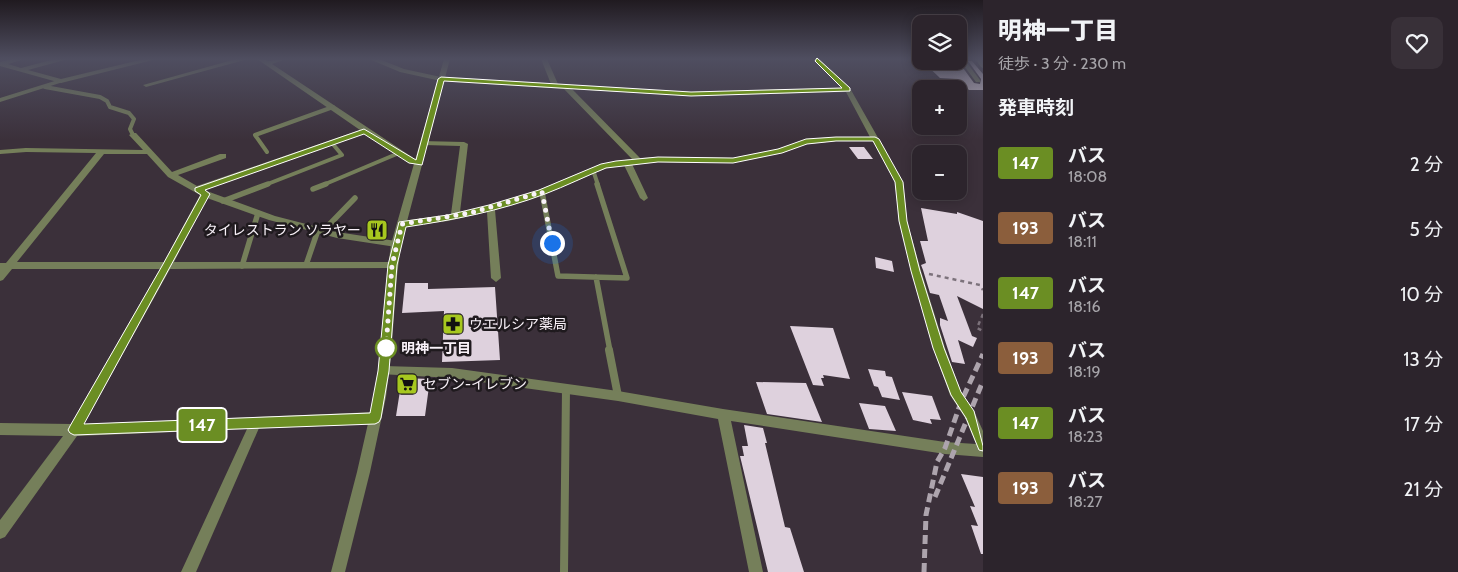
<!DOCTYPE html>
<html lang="ja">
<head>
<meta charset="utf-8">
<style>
	body { margin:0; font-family:Cabin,"Noto Sans JP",sans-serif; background:#383038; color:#f1f3f6; height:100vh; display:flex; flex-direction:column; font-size:19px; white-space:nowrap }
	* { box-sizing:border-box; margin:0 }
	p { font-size:16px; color:#a6a4a9 }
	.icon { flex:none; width:28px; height:28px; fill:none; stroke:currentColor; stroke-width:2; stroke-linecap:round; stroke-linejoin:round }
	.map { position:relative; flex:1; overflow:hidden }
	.details { display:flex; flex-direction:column; background:#2c242c; width:475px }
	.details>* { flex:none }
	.badge { padding:0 10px; border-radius:4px; font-size:18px; line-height:32px }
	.fabs { position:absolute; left:912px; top:15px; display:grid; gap:10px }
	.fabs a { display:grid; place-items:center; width:55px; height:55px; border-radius:10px; background:#2c242c; box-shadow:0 2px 12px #0003,0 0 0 1px #484148; font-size:25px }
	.you { position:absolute; width:25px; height:25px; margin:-12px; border:4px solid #fff; border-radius:50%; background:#1a73e8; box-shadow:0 0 0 8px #1a73e833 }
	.map>.badge { position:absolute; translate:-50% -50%; box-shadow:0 0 0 2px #fff }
	h2 { padding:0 15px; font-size:19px; line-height:45px }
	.round { display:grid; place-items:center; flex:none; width:52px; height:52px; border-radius:10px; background:#383038 }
	.overview { display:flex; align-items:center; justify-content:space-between; height:85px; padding:0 15px }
	h1 { font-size:24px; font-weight:800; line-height:38px }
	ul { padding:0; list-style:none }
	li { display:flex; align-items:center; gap:15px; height:65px; padding:0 15px }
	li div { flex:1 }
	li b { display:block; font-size:19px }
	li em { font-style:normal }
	li .badge { min-width:55px; font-weight:700; text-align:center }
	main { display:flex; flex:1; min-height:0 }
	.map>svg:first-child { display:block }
	.building { fill:#ded1dd }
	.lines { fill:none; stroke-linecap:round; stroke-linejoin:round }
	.path { stroke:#7c727b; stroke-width:2.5; stroke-dasharray:4 4; stroke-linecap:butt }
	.service-far2 { stroke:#757f5a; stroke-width:4 }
	.service-far1 { stroke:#757f5a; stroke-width:5.5 }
	.service { stroke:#757f5a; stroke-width:8 }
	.minor { fill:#757f5a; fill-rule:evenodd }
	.tertiary { fill:#757f5a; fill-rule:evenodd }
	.rail { stroke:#ada4ad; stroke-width:5; stroke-dasharray:9 5; stroke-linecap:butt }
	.line { fill:#6b8e23; stroke:#fff }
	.walk { stroke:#f9f2f9; stroke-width:5; stroke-dasharray:0 9 }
	.stop-dot { fill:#fff; stroke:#6b8e23; stroke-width:2.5 }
	.labels { text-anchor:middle; stroke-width:5; stroke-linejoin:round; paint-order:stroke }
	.poi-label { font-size:14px; fill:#f9f2f9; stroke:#1f1a1e; text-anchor:start }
	.stop-label { font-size:14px; font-weight:bold; fill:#f9f2f9; stroke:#1f1a1e; text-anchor:start }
</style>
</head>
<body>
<main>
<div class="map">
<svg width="983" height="572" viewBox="0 0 983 572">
	<rect width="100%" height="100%" fill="#3b303a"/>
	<path class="building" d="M 922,61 L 928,61 L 935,69 L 941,67 L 939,61 L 958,61 L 974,83 L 980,84 L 981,79 L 968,61 L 972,61 L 983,74 L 983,90 L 969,90 L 958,79 L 940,78 Z
		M 849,147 L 864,147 L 873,159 L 858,159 Z
		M 921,208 L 957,214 L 957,212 L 983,221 L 983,309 L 957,296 L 972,336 L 977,338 L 973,347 L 958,340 L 965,364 L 952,362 L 940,325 L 940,318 L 948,321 L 939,295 L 930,293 L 923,270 L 921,265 L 926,263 L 920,241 L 928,241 Z
		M 875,257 L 892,261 L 894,272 L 876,268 Z
		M 405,283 L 428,283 L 428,289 L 495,287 L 500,360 L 442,362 L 444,311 L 402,313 Z
		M 790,326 L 833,328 L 850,379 L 823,375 L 824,378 L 821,378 L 824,386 L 813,385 Z
		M 868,369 L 885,371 L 886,376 L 892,377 L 900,400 L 882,397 L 878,387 L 874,386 Z
		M 402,378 L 430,379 L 425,416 L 396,416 Z
		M 756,382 L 806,383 L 822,422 L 767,414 Z
		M 902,392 L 932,396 L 941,420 L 930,419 L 932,424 L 913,420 Z
		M 859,403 L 885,406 L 896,431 L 869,429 Z
		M 744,425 L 763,428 L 767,443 L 765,443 L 785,527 L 790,528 L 804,572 L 768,572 L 740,456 L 744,456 L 742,446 L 748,446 Z
		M 961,474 L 983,477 L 983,554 L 981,554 L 971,525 L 978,526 L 970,506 L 975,507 Z"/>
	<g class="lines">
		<path class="path" d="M 929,274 L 980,285 L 983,290
			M 983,314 L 977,328 L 983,331"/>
		<path class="service-far2" d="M 45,87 L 100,97 L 107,101 L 110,107 L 129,113 L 134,119 L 130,129 L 133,135
			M 0,152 L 26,150
			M 267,152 L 255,135 L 333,107
			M 593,170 L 598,185
			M 265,185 L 342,155 L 332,143
			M 323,185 L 399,153"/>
		<path class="service-far1" d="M 313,189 L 326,184
			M 542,192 L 558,276 L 627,278 L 597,184
			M 223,201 L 268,184
			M 323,231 L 355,198
			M 306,265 L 318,230
			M 242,266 L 258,213
			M 596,277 L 610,351"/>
		<path class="service" d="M 609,350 L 618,396
			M 564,572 L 566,389"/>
		<path class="minor" d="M 12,59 L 25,59 L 8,64 L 21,68 L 55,59 L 68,59 L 28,70 L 61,79 L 144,59 L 157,59 L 61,83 L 0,66 L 0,62 Z
			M 236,59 L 248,59 L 146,87 L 143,85 Z
			M 257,59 L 265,59 L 268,61 L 286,59 L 272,64 L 415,159 L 423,163 L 419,165 L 409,163 L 365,133 L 204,190 L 275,216 L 337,232 L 396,241 L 401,244 L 396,247 L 337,238 L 269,220 L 207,198 L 174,262 L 392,262 L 397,265 L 392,268 L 170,269 L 84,424 L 375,412 L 379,414 L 381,418 L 379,422 L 375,424 L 259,428 L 196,572 L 181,572 L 247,429 L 77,436 L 5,537 L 0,539 L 0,520 L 63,436 L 0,435 L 0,423 L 71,424 L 160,269 L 12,269 L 3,280 L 0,281 L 0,263 L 6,263 L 96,153 L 26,152 L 22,150 L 26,148 L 143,150 L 129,135 L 133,133 L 136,133 L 172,172 L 220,154 L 226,154 L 226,158 L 178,175 L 197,186 L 360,130 ZM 104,154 L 147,154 L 168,177 L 200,195 L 164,262 L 17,262 Z
			M 369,59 L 379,59 L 404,69 L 441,77 L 551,84 L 541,59 L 547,59 L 558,84 L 566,85 L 691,92 L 842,88 L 814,59 L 821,59 L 851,90 L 903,182 L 907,221 L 921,271 L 945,348 L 961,392 L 974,411 L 983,431 L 983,457 L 945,454 L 731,421 L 763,572 L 749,572 L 718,419 L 618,401 L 452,378 L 380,374 L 378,371 L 380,368 L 384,366 L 452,368 L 618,391 L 723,409 L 945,442 L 976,444 L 965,418 L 950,395 L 933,348 L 899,221 L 895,182 L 873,141 L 836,141 L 807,144 L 780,153 L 733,162 L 658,161 L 632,164 L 648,198 L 644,201 L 640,198 L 624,165 L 607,168 L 545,194 L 495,210 L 501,278 L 496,282 L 491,278 L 487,212 L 448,221 L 402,227 L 398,224 L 402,221 L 451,214 L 460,146 L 424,145 L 421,145 L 421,141 L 464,142 L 468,144 L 460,212 C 487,206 515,200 541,189 C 571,177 599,162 632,159 L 564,89 L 441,81 L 400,72 ZM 572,89 L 691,96 L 846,92 L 870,137 L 836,137 L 806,140 L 778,149 L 733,158 L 658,157 L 640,158 Z
			M 959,59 L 964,59 L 980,80 L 980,82 L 976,82 Z
			M 975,59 L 982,59 L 983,68 L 981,67 Z
			M 930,61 L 936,61 L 940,66 L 935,67 Z"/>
		<path class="tertiary" d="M 444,59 L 450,59 L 401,244 L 397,276 L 391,356 L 386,397 L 370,472 L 345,572 L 331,572 L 357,472 L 374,397 L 380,356 L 387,276 L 391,244 Z
			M 61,79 L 63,80 L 63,82 L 0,102 L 0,98 Z"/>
		<path class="rail" d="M 935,497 L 983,381
			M 924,572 L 926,515 L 937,462 L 945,448 L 961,402 L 983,354"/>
	</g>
	<linearGradient id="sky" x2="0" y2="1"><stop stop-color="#201a20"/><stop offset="0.42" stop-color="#4f4e60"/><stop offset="1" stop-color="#4f4e60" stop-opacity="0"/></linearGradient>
	<rect width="983" height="140" fill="url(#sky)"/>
	<path class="line" d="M 817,58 L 850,88 L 850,91 L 691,96 L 444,81 L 422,165 L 409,163 L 364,134 L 205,190 L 210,194 L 84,424 L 370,413 L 378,371 L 388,265 L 399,222 L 448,215 L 489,205 L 539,190 L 601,164 L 616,161 L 658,157 L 733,158 L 778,149 L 806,139 L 836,137 L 875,137 L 879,139 L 903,182 L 907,221 L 920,271 L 944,348 L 961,392 L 974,411 L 983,446 L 983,451 L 979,450 L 966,418 L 951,395 L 933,348 L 911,271 L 899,221 L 895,182 L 873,141 L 836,141 L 807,144 L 782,153 L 733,163 L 658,162 L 606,168 C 586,176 566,186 545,194 C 500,211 453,220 406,227 L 397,265 L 389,371 L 381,418 L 379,422 L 375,424 L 74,435 L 70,433 L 68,430 L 70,426 L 162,266 L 201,195 L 195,191 L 195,188 L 364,129 L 416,160 L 438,79 L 441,77 L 691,92 L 842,88 L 815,61 Z"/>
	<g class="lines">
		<path class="walk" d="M 386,348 L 392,265 L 402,224 L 470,213 L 542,192 L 552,243"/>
	</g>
	<defs>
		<g id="restaurant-square" transform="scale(1.125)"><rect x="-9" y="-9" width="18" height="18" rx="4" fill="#a7c81f" stroke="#1f1a1e"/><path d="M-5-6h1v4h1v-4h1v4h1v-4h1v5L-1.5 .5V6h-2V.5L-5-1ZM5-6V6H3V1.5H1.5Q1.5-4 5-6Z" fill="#111"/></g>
		<g id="pharmacy-square" transform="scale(1.125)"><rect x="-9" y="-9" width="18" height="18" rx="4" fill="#a7c81f" stroke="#1f1a1e"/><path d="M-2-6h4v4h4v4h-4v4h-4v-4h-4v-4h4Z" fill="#111"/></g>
		<g id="supermarket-square" transform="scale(1.125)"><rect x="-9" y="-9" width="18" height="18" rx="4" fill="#a7c81f" stroke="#1f1a1e"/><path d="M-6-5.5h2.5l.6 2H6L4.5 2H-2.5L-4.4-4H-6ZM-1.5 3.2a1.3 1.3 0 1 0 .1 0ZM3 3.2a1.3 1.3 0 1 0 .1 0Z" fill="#111"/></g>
	</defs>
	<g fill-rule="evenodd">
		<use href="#restaurant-square" x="377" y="230"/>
		<use href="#pharmacy-square" x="453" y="324"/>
		<use href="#supermarket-square" x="407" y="384"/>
	</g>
	<circle class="stop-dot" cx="386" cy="348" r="10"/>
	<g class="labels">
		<g class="poi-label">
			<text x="361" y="235" text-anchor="end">タイレストラン ソラヤー</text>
			<text x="469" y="329">ウエルシア薬局</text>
			<text x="423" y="389">セブン-イレブン</text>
		</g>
		<g class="stop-label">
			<text x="401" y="353">明神一丁目</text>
		</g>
	</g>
</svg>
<div class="fabs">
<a><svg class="icon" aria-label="layers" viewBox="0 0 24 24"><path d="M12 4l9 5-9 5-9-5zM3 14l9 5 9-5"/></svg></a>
<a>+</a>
<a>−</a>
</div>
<div class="you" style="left:552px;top:243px"></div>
<b class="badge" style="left:202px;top:425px;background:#6b8e23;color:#fff">147</b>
</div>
<section class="details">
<div class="overview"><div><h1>明神一丁目</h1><p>徒歩 · 3 分 · 230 m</p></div><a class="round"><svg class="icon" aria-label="heart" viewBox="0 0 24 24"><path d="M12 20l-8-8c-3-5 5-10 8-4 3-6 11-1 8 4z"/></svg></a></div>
<h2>発車時刻</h2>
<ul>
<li><span class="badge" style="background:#6b8e23;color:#fff">147</span><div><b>バス</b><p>18:08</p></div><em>2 分</em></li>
<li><span class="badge" style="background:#8b5e3c;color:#fff">193</span><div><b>バス</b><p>18:11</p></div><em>5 分</em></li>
<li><span class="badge" style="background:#6b8e23;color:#fff">147</span><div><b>バス</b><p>18:16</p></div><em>10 分</em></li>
<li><span class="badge" style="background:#8b5e3c;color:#fff">193</span><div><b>バス</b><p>18:19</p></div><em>13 分</em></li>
<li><span class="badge" style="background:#6b8e23;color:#fff">147</span><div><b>バス</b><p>18:23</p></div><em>17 分</em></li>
<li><span class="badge" style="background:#8b5e3c;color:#fff">193</span><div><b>バス</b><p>18:27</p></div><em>21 分</em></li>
</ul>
</section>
</main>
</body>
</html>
